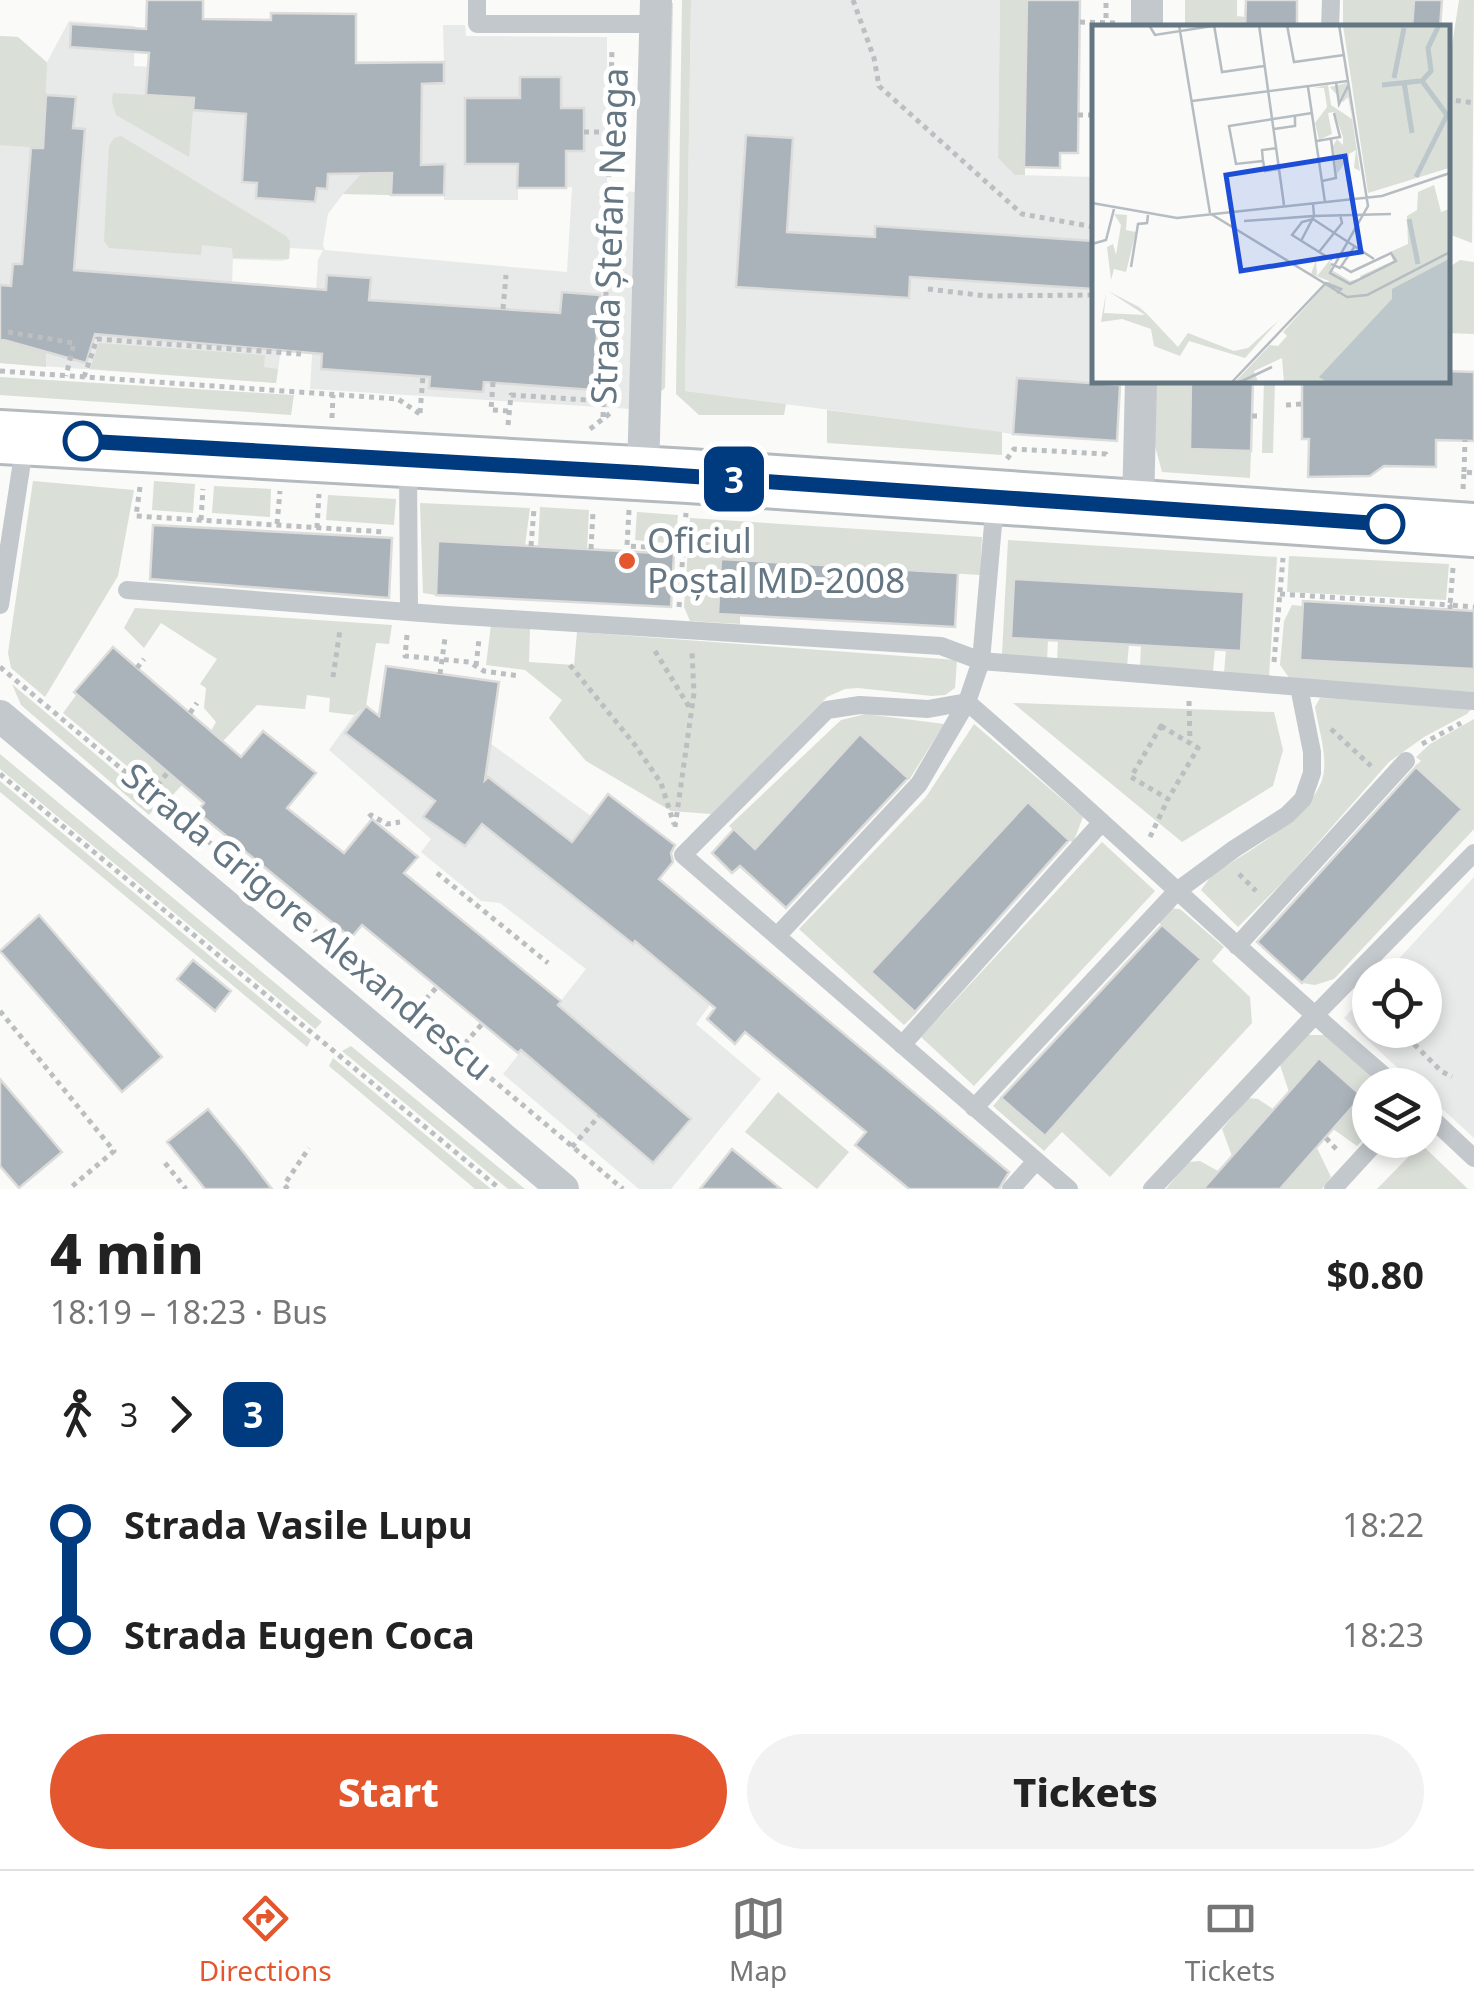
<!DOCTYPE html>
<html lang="en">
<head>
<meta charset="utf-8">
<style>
	body { margin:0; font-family:"Noto Sans",sans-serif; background:#f2f2f2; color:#222; height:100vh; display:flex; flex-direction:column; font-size:38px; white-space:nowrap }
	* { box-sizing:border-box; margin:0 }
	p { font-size:32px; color:#767676 }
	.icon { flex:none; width:55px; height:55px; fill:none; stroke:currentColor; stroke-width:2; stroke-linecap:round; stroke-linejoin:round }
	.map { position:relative; height:1189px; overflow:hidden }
	.sheet { display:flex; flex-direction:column; background:#fff; flex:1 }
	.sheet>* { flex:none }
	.badge { padding:0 20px; border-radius:15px; font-size:35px; line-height:65px }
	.fabs { position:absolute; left:1352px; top:958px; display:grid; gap:20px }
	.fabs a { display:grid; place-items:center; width:90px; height:90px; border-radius:50%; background:#fff; box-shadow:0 5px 15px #0003; font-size:50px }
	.map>.badge { position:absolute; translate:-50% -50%; box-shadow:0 0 0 5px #fff }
	.legs { display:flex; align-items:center; gap:15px; height:110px; padding:0 50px; font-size:32px }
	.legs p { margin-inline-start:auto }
	.headline { display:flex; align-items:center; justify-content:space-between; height:170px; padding:0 50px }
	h1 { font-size:55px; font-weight:800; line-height:75px }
	.primary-button { display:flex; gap:20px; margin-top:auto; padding:20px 50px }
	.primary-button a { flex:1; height:115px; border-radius:60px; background:#e4572e; color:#fff; font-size:40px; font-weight:800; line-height:115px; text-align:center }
	.primary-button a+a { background:#f2f2f2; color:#222 }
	ul { padding:0 50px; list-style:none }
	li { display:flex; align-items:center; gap:35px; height:110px; font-size:38px }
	li i { display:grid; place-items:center; width:15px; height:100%; margin:0 12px; background:currentColor }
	li i::after { content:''; width:25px; height:25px; margin:-12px; border:8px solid; border-radius:50%; background:#fff }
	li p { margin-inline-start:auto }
	li:first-child i { background:linear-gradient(#0000 50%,currentColor 0) }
	li:last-child i { background:linear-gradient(currentColor 50%,#0000 0) }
	.tabs { display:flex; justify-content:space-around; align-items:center; height:140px; border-top:2px solid #e0e0e0; background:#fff; font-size:28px; color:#767676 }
	.tabs a { display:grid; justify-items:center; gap:5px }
	.tabs .current { color:#e4572e }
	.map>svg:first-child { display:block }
	.built { fill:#e8e9e9; fill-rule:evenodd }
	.green { fill:#dadfd7 }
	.building { fill:#aab3b9; stroke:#dcdcda; stroke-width:2.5 }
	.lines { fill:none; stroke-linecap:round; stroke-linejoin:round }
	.primary-casing { stroke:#b5babe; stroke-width:58 }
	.path { stroke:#bbbfc2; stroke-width:5; stroke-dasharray:5 5; stroke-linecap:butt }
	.service { stroke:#c3c8cc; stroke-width:18 }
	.minor { stroke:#c3c8cc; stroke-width:32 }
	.primary { stroke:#fff; stroke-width:52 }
	.line-1-casing { stroke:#fff; stroke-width:22 }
	.line-1 { stroke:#003b80; stroke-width:15 }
	.stop-1-dot { fill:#fff; stroke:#003b80; stroke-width:5 }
	.poi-dot { fill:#e4572e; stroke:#fff; stroke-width:4 }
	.labels { text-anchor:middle; stroke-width:10; stroke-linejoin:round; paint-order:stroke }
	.street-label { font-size:35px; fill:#657683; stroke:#fff }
	.poi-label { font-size:35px; fill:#657683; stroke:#fff; text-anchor:start }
	.inset-river { fill:none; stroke:#bbc7cb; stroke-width:5 }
	.inset-road { fill:none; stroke:#b5bdc2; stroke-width:2.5 }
	.view { fill:#1d4ed8; fill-opacity:0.15; stroke:#1d4ed8; stroke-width:5 }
	.inset-edge { fill:none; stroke:#657683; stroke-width:5 }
</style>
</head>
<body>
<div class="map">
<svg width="1474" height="1189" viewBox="0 0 1474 1189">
	<rect width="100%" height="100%" fill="#fafaf8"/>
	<path class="built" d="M 691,0 L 1000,0 L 998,158 L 1016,175 L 1094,177 L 1094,380 L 1121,380 L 1117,441 L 1013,434 L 685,391 Z
		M 69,21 L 135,26 L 134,66 L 193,69 L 313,61 L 444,62 L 443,25 L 465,25 L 466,36 L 607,37 L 607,189 L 635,192 L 631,409 L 310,389 L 318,260 L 323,250 L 290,248 L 289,259 L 282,261 L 233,259 L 232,283 L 281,350 L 276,383 L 0,363 L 0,36 L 18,37 L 47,62 ZM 572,187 L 567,272 L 325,250 L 323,245 L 328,214 L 343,194 L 444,195 L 444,200 L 518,200 L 518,188 Z
		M 366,706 L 386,721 L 476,733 L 591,816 L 736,982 L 715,1008 L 710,1005 L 696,1024 L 761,1079 L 671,1189 L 639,1189 L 503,1074 L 586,969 L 500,903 L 481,901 L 421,852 L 431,839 L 329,750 L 354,715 Z
		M 1474,877 L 1474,1138 L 1425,1093 L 1425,1085 L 1416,1085 L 1344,1018 L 1370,990 L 1370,1030 L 1425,1030 L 1425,975 L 1384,975 Z"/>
	<path class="green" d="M 682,0 L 691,0 L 685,391 L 786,404 L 784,415 L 699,415 L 676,394 Z
		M 1000,0 L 1027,0 L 1025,175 L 1015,175 L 998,158 Z
		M 1185,0 L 1237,0 L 1237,16 L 1245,17 L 1245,27 L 1185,28 Z
		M 1343,0 L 1414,0 L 1412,27 L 1343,28 Z
		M 1459,0 L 1474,0 L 1472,243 L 1451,235 L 1452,103 L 1447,102 L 1447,78 Z
		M 665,2 L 673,3 L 665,388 L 659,393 Z
		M 0,36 L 18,37 L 47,63 L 43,148 L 0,145 Z
		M 113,93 L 194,98 L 189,157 L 116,115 L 112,102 Z
		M 121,136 L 286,236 L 290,241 L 289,259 L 233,258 L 232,248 L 202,245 L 201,255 L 109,248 L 104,241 L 109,146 L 114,138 Z
		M 392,173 L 391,195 L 343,194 L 361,174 Z
		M 1460,260 L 1474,262 L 1474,334 L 1447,333 L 1447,275 L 1448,268 Z
		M 0,338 L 46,352 L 46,367 L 0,363 Z
		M 99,343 L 265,355 L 264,367 L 278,369 L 276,383 L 90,369 Z
		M 0,377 L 294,395 L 291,415 L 0,395 Z
		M 1156,380 L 1191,380 L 1190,449 L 1251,451 L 1250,478 L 1162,472 L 1154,442 Z
		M 1264,380 L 1275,380 L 1273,453 L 1262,453 Z
		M 827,410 L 1002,432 L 1002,455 L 827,443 Z
		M 33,481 L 134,490 L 118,576 L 45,697 L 11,668 L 8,653 Z
		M 154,481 L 195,484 L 193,513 L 152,510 Z
		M 214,486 L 271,489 L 270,517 L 212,513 Z
		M 328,495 L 396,499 L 394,525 L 326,520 Z
		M 420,503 L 530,508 L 525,546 L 439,542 L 436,595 L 423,593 Z
		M 540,507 L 589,510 L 587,550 L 538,547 Z
		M 637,512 L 678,515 L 675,544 L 635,540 Z
		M 690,518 L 982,537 L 980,575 L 721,559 L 718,613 L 740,615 L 740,624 L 690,621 L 684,607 Z
		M 1008,540 L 1277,557 L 1269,676 L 1224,673 L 1226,650 L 1241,650 L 1243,592 L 1015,579 L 1048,640 L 1047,661 L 1011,659 L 1002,654 Z
		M 1289,556 L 1449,564 L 1446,600 L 1287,592 Z
		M 1292,605 L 1303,606 L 1301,660 L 1474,669 L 1474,692 L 1290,679 L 1280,665 L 1284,621 Z
		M 135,608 L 392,625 L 389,644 L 376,643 L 366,706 L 354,715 L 329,712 L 330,698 L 307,695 L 305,709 L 257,705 L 168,800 L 63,713 L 77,694 L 211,731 L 216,722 L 204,708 L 206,688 L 200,684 L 217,659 L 161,623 L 144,648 L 124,628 Z
		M 491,625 L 530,629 L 529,662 L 574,665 L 577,632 L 957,660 L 955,688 L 945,695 L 932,696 L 858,688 L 845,689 L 827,697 L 711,814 L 671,811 L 586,761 L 549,718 L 562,700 L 525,670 L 486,665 Z
		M 1058,641 L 1129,644 L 1127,666 L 1057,661 Z
		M 1141,645 L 1215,650 L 1213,671 L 1140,667 Z
		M 12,684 L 157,806 L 149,815 L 21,705 Z
		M 1320,698 L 1473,707 L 1467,714 L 1424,737 L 1389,762 L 1286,879 L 1238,927 L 1201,890 L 1211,876 C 1244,853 1321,813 1324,770 C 1326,750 1318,726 1315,707 Z
		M 1013,703 L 1274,712 L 1283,750 L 1273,786 L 1182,842 Z
		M 866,714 L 944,724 L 909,780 L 860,735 L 755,849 L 729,826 L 841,720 Z
		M 1474,719 L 1474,829 L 1334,979 L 1315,985 L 1302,983 L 1461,809 L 1415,766 L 1421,761 L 1416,757 L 1430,744 Z
		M 974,724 L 1083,817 L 1073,843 L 1027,802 L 872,971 L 916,1013 L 904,1025 L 799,929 L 926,797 Z
		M 0,754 L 322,1022 L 315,1029 L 0,769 Z
		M 0,781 L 311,1040 L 307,1047 L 0,792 Z
		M 1102,842 L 1155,891 L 974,1086 L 921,1037 Z
		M 1169,908 L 1180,909 L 1224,947 L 1212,961 L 1250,997 L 1252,1023 L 1110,1177 L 1062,1132 L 1044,1151 L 993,1106 L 1001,1097 L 1045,1135 L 1201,960 L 1157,921 Z
		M 1307,1035 L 1327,1035 L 1384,1085 L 1370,1085 L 1370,1132 L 1357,1146 L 1333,1129 L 1362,1096 L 1320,1058 L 1289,1092 L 1280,1065 Z
		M 351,1046 L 525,1189 L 508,1189 L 342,1051 Z
		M 333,1058 L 491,1189 L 475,1189 L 329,1066 Z
		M 778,1092 L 849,1152 L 817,1189 L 745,1132 Z
		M 1248,1098 L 1258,1099 L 1273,1109 L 1232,1156 L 1222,1129 Z
		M 1421,1144 L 1468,1189 L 1377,1189 Z
		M 1317,1148 L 1331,1177 L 1322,1189 L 1280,1189 Z
		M 1200,1161 L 1218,1171 L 1202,1189 L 1166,1189 L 1188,1162 Z"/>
	<path class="building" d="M 147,0 L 203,0 L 203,19 L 271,20 L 271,13 L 356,14 L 356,63 L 444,62 L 444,83 L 422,84 L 421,165 L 445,164 L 444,195 L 391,195 L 392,173 L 328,174 L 327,189 L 317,188 L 315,202 L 256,198 L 257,183 L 242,182 L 246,114 L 193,110 L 194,98 L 146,95 L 149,53 L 70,47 L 71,24 L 146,29 Z
		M 1027,0 L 1080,0 L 1078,153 L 1060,153 L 1060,168 L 1024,167 Z
		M 1246,0 L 1297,0 L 1297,28 L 1245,28 Z
		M 1414,0 L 1442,0 L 1440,28 L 1412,28 Z
		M 520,77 L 561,77 L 561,108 L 584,108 L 584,151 L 566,151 L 566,188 L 517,188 L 518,164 L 465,164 L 465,98 L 520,98 Z
		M 46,95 L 76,97 L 73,128 L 85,129 L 74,270 L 326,290 L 327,275 L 371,278 L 369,300 L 560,313 L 562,292 L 600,295 L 593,390 L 484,382 L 483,392 L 429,388 L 430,377 L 321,369 L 322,354 L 95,334 L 86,363 L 0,339 L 0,285 L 11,286 L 13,264 L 22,264 L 31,148 L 43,148 Z
		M 746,135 L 793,138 L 787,232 L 875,237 L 875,226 L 1094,241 L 1094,289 L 910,277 L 909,298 L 736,287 Z
		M 1446,371 L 1474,372 L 1474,441 L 1436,440 L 1436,467 L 1384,466 L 1370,476 L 1308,477 L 1309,439 L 1302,439 L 1302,380 L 1446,380 Z
		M 1017,378 L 1120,385 L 1117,441 L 1013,434 Z
		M 1191,380 L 1253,380 L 1251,451 L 1190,449 Z
		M 153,525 L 392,538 L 389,598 L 150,579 Z
		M 438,541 L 674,554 L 671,607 L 436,595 Z
		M 721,559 L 958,573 L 955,627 L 718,614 Z
		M 1014,579 L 1244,592 L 1241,651 L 1011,638 Z
		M 1303,601 L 1474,611 L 1474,669 L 1300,660 Z
		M 113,647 L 241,757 L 263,731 L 316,773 L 287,808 L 344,853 L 372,819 L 418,857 L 404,873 L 561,1001 L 558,1005 L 691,1119 L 653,1163 L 521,1050 L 518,1053 L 362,925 L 351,938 L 197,812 L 204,803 L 74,692 Z
		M 386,666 L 499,682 L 485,780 L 488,777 L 572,842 L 608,794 L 675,845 L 671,853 L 673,862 L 659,879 L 1009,1172 L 999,1189 L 909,1189 L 855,1145 L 866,1132 L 745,1032 L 735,1044 L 707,1019 L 715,1008 L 635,941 L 633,944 L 482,824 L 465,846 L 423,817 L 435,801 L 345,733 L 366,706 L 379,716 Z
		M 860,734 L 908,778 L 786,908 L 740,866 L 732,873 L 712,853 L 734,829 L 755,849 Z
		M 1416,767 L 1462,809 L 1302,983 L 1257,942 Z
		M 1028,802 L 1069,840 L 915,1012 L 871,972 Z
		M 39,915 L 162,1057 L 122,1092 L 0,951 Z
		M 1162,925 L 1201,959 L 1045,1136 L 1001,1098 Z
		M 193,960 L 231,991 L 215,1011 L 177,979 Z
		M 1319,1058 L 1362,1096 L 1316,1148 L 1280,1189 L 1203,1189 Z
		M 0,1079 L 62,1152 L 19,1188 L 0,1166 Z
		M 208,1109 L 245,1154 L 272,1189 L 205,1189 L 167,1142 Z
		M 732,1149 L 781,1189 L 700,1189 Z"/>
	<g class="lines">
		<g class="primary-casing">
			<path id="primary" d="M 0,437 L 689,476 L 1474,530"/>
		</g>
		<path class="path" d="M 853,0 L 874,58 L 879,86 L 1022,214 L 1094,227
			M 1080,22 L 1119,23
			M 1106,28 L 1106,0
			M 1446,99 L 1474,103
			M 1078,115 L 1094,115
			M 584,132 L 612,132
			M 928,289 L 986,296 L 1094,295
			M 503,309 L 506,275
			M 8,332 L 74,343 L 66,376
			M 0,371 L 398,399 L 420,414
			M 84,377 L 97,339 L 301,354
			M 493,382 L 491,410 L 510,411
			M 1286,405 L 1302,404
			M 420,413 L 423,376
			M 1252,416 L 1259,416
			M 603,417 L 612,48
			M 332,418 L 333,395
			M 508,425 L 511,395 L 603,401
			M 590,429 L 613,411
			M 1007,459 L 1014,449 L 1106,454 L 1108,458
			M 1464,472 L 1465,440
			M 140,487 L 136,516 L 385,532
			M 1463,489 L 1464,472 L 1474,473
			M 629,510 L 627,546 L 683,549
			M 201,520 L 203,489
			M 277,524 L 280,491
			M 317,528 L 319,494
			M 531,546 L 534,509
			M 591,549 L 593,512
			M 1453,568 L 1450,605 L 1474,607
			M 1280,594 L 1450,605 L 1450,609
			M 679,607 L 686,513
			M 407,635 L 405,656 L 469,662 L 484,671 L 519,676
			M 655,651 L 691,710
			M 1274,662 L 1283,558
			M 570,665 L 635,745 L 661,783 L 674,824
			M 476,666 L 479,639
			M 0,667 L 623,1189
			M 137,668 L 144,659
			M 440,674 L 445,638
			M 333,677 L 340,630
			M 1189,701 L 1190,743
			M 190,713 L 197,703
			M 1161,726 L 1198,748 L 1168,799 L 1131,777 Z
			M 1331,729 L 1371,766
			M 1422,744 L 1461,723
			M 0,774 L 500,1189
			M 151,793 L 168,772
			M 369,817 L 371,815 L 387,824 L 400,822
			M 675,827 L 694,693 L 692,653
			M 1150,837 L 1168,799
			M 437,873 L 548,963
			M 1239,874 L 1256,891
			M 0,1011 L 114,1151 L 69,1189
			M 412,1014 L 437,987
			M 1406,1030 L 1403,1033 L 1441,1071 L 1452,1077
			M 458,1051 L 483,1023
			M 1326,1138 L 1337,1150
			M 572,1147 L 599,1116
			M 165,1163 L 186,1189
			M 288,1189 L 284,1185 L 309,1148"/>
		<path class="service" d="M 477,0 L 477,24 L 656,24
			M 1330,28 L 1331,0
			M 408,466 L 409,612
			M 995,502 L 981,661 L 1474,701
			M 127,590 L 447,615 L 941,646 L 981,661 L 967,702 L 919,784 L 777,936
			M 0,605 L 25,442
			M 1237,946 L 1406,761
			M 902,1045 L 1102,822
			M 974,1108 L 1177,891 L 1234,849 L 1287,815 L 1303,799 L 1312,773 L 1312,752 L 1299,687
			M 1425,1112 L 1474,1158
			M 1011,1189 L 1036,1161
			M 1069,1189 L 683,855 L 827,710 L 860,705 L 928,709 L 967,702 C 1112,827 1249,961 1395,1085
			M 1152,1189 L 1314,1016 L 1474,853
			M 1333,1189 L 1378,1140"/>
		<path class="minor" d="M 1147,28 L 1147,0
			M 643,473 L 656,0
			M 1138,507 L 1141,380
			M 0,716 L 563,1189"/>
		<use href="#primary" class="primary"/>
	</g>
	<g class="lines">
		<g class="line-1-casing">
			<path id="line-1" d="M 83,441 L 643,473 L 1385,524"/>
		</g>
		<use href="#line-1" class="line-1"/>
	</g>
	<g class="stop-1-dot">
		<circle cx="83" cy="441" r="18"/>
		<circle cx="1385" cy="524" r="18"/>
	</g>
	<circle class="poi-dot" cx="627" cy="561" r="10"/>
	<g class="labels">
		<g class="street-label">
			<text transform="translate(610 236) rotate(-88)" y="12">Strada Ștefan Neaga</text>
			<text transform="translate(307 922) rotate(40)" y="12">Strada Grigore Alexandrescu</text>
		</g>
		<g class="poi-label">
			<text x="647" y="553">Oficiul<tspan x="647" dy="40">Poștal MD-2008</tspan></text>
		</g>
	</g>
	<g transform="translate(1092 25)">
		<rect width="358" height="358" fill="#fafaf8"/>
		<path d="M 251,0 L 357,0 L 357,143 L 276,168 ZM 255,58 L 268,146 L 262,143 L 264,125 L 257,129 L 256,151 L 252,139 L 245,149 L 241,121 L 245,114 L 251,120 L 251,112 L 242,87 L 236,88 L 240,109 L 227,115 L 223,98 L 235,82 L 232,63 L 222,63 L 236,60 L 239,80 L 260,94 L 256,72 L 251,77 L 238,62 ZM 342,160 L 349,187 L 357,184 L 357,357 L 192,357 L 190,333 L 162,346 L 166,357 L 143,357 L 178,320 L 186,321 L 195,311 L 191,307 L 237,256 L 219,249 L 224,235 L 225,251 L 238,235 L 240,245 L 258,256 L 269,253 L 265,245 L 268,251 L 301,236 L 298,227 L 316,219 L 315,191 L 325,185 L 326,167 ZM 22,189 L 35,190 L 34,205 L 44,207 L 34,247 L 22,244 L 19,255 L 15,222 L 21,219 L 24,230 L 29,200 ZM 16,266 L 47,282 L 54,288 L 86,322 L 96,308 L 142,326 L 156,323 L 187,295 L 153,333 L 97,316 L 88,331 L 62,321 L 59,304 L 30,294 L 9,297 L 14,268 L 12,288 L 53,290 Z" fill="#dadfd7"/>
		<path d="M 357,234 L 357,357 L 235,357 L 227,352 L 300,274 L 300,264 Z" fill="#bbc7cb"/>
		<path class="inset-river" d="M 302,53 L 312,3M 312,57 L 320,108M 290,60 L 328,56M 324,152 L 355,90 L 330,56 L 339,46 L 336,23 L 347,0M 317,194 L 326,239"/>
		<path class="inset-road" d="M 57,0 L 63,10 L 127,0M 87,0 L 118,188M 122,0 L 130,47 L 172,41M 167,0 L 192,180M 195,0 L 202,37 L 252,30M 247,0 L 276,181 L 238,248 L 258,259 L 304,236 L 299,228 L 259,247 L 249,241M 244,57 L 247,79 L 256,61M 216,62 L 233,177M 100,76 L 256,56M 182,104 L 203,101 L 203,90M 225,116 L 248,112 L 242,88M 185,123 L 170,125 L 171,136 L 173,146 L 187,144M 171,136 L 144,139 L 137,101 L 220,88M 230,156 L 244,153 L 239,114M 0,178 L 85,193 L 290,171 L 358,148M 221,178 L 222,191 L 299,189M 119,189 L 255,272 L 275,270 L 358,227M 152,196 L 222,191 L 209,216M 0,219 L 14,215 L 22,184M 227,227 L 250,198 L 248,189M 240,235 L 200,210 L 210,197 L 221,194 L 282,234M 239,239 L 248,243 L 263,221M 39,242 L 46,199 L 55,198 L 56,190M 140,357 L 234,258 L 249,264 L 245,268M 148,357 L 180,342"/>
		<path class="view" d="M 253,131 L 269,227 L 149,246 L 134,150 Z"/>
		<rect width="358" height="358" class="inset-edge"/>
	</g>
</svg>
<div class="fabs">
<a><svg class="icon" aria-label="locate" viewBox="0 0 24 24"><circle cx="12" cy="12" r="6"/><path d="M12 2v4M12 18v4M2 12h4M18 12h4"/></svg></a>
<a><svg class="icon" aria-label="layers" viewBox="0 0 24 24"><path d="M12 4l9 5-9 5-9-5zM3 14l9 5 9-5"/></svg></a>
</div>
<b class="badge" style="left:734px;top:479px;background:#003b80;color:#fff">3</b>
</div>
<section class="sheet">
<div class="headline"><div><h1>4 min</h1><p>18:19 – 18:23 · Bus</p></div><b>$0.80</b></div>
<div class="legs"><svg class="icon" aria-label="walk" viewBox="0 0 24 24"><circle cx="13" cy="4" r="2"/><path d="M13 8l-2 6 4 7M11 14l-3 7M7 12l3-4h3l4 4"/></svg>3<svg class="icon" aria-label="forward" viewBox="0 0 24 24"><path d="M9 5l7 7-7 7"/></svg><b class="badge" style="background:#003b80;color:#fff">3</b></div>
<ul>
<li><i style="color:#003b80"></i><b>Strada Vasile Lupu</b><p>18:22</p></li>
<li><i style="color:#003b80"></i><b>Strada Eugen Coca</b><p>18:23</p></li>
</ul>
<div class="primary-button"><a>Start</a><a>Tickets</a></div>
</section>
<nav class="tabs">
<a class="current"><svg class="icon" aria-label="directions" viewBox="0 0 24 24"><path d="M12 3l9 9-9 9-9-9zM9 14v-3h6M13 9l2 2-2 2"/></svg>Directions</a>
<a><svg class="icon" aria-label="map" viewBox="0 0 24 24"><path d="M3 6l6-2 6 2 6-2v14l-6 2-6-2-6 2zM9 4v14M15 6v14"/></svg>Map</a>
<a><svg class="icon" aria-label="tickets" viewBox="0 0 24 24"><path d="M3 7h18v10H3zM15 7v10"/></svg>Tickets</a>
</nav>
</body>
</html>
